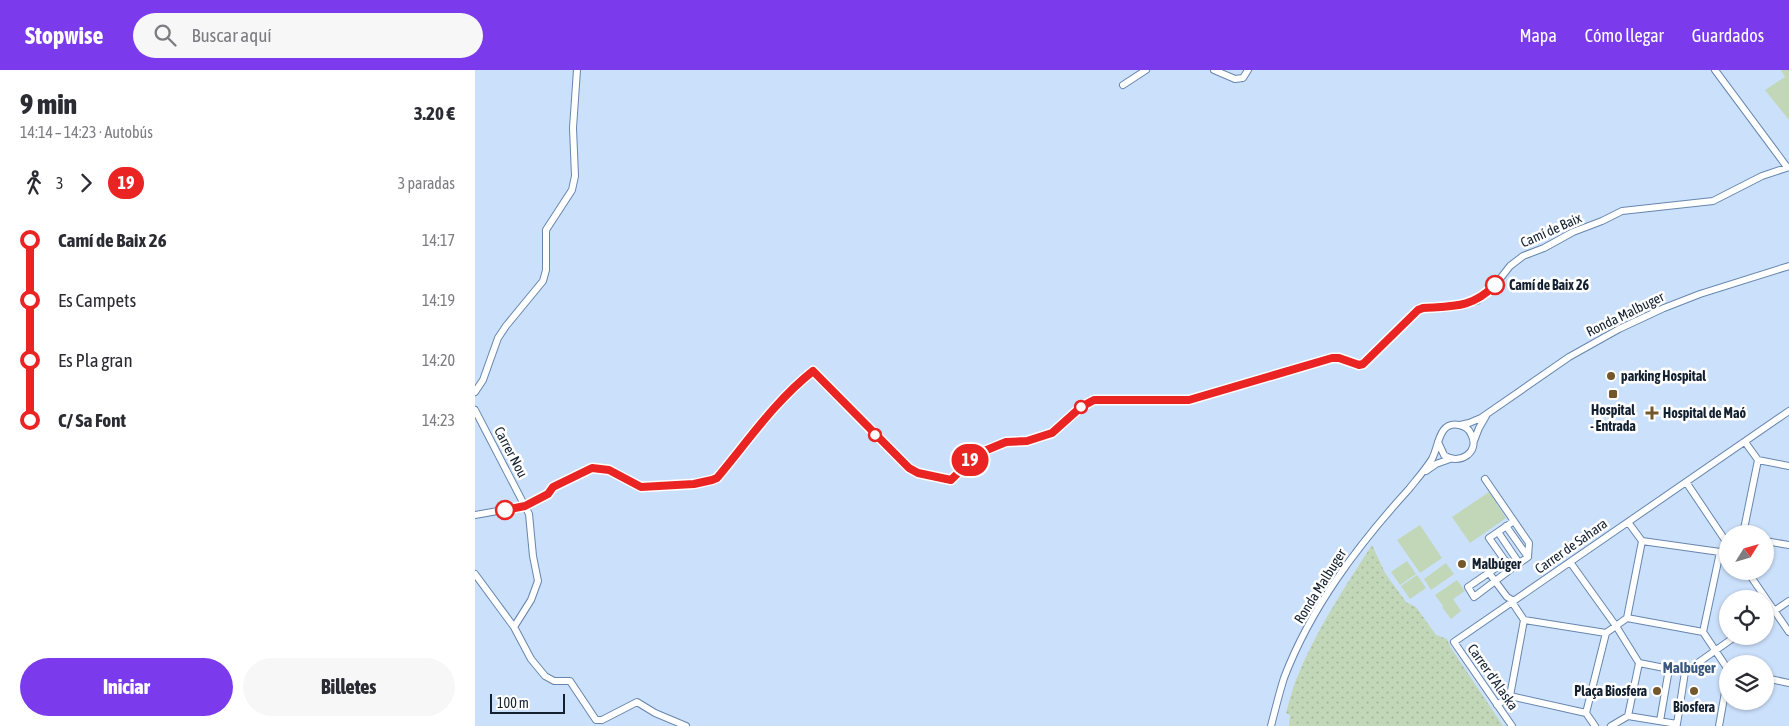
<!DOCTYPE html>
<html lang="es">
<head>
<meta charset="utf-8">
<style>
	body { margin:0; font-family:"Asap Condensed",sans-serif; background:#f7f7f7; color:#2b2b33; height:100vh; display:flex; flex-direction:column; font-size:19px; white-space:nowrap }
	* { box-sizing:border-box; margin:0 }
	p { font-size:16px; color:#7c7c81 }
	.icon { flex:none; width:28px; height:28px; fill:none; stroke:currentColor; stroke-width:2; stroke-linecap:round; stroke-linejoin:round }
	.map { position:relative; flex:1; overflow:hidden }
	.details { display:flex; flex-direction:column; background:#fff; width:475px }
	.details>* { flex:none }
	.badge { padding:0 10px; border-radius:16px; font-size:18px; line-height:32px }
	.needle { width:32px; rotate:53deg }
	.buttons { position:absolute; left:1244px; top:455px; display:grid; gap:10px }
	.buttons a { display:grid; place-items:center; width:55px; height:55px; border-radius:50%; background:#fff; box-shadow:0 1px 4px #0004; font-size:25px }
	.scale { position:absolute; left:15px; bottom:12px; width:75px; box-sizing:border-box; padding-left:5px; border:2px solid #132030; border-top:0; font-size:14px; line-height:18px; white-space:nowrap; color:#132030; -webkit-text-stroke:4px #fff; paint-order:stroke }
	.map>.badge { position:absolute; translate:-50% -50%; box-shadow:0 0 0 2px #fff }
	.legs { display:flex; align-items:center; gap:8px; height:55px; padding:0 20px; font-size:16px }
	.legs p { margin-inline-start:auto }
	.head { display:flex; align-items:center; justify-content:space-between; height:85px; padding:0 20px }
	h1 { font-size:28px; font-weight:800; line-height:38px }
	.primary-button { display:flex; gap:10px; margin-top:auto; padding:10px 20px }
	.primary-button a { flex:1; height:58px; border-radius:30px; background:#7c3aed; color:#fff; font-size:20px; font-weight:800; line-height:58px; text-align:center }
	.primary-button a+a { background:#f7f7f7; color:#2b2b33 }
	ul { padding:0 20px; list-style:none }
	li { display:flex; align-items:center; gap:18px; height:60px; font-size:19px }
	li i { display:grid; place-items:center; width:8px; height:100%; margin:0 6px; background:currentColor }
	li i::after { content:''; width:12px; height:12px; margin:-6px; border:4px solid; border-radius:50%; background:#fff }
	li p { margin-inline-start:auto }
	li:first-child i { background:linear-gradient(#0000 50%,currentColor 0) }
	li:last-child i { background:linear-gradient(currentColor 50%,#0000 0) }
	header { display:flex; align-items:center; gap:30px; box-sizing:border-box; height:70px; padding:0 25px; background:#7c3aed; color:#fff }
	header strong { font-size:24px }
	nav { display:flex; gap:28px; margin-inline-start:auto; font-size:18px }
	.search { width:350px; height:45px; background:#f7f7f7; display:flex; align-items:center; gap:12px; box-sizing:border-box; padding:0 18px; border-radius:28px; color:#7c7c81; font-size:19px }
	main { display:flex; flex:1; min-height:0 }
	.map>svg:first-child { display:block }
	.green { fill:url(#green-dots) }
	.pitch { fill:#c2d7b7 }
	.lines { fill:none; stroke-linecap:round; stroke-linejoin:round }
	.minor-casing { stroke:#6686ae; stroke-width:8 }
	.minor { stroke:#fff; stroke-width:6 }
	.line-1-casing { stroke:#fff; stroke-width:11 }
	.line-1 { stroke:#ea2423; stroke-width:8 }
	.stop-1-dot { fill:#fff; stroke:#ea2423; stroke-width:2.5 }
	.poi-dot { fill:#74572b; stroke:#fff; stroke-width:2 }
	.labels { text-anchor:middle; stroke-width:5; stroke-linejoin:round; paint-order:stroke }
	.street-label { font-size:14px; fill:#132030; stroke:#fff }
	.stop-label { font-size:14px; font-weight:bold; fill:#132030; stroke:#fff; text-anchor:start }
	.poi-label { font-size:14px; font-weight:bold; fill:#132030; stroke:#fff; text-anchor:start }
	.neighbourhood-label { font-size:15px; font-weight:bold; fill:#3a587e; stroke:#fff }
</style>
</head>
<body>
<header>
<strong>Stopwise</strong>
<div class="search"><svg class="icon" aria-label="search" viewBox="0 0 24 24"><circle cx="10" cy="10" r="6"/><path d="M15 15l6 6"/></svg>Buscar aquí</div>
<nav><a>Mapa</a><a>Cómo llegar</a><a>Guardados</a></nav>
</header>
<main>
<section class="details">
<div class="head"><div><h1>9 min</h1><p>14:14 – 14:23 · Autobús</p></div><b>3.20 €</b></div>
<div class="legs"><svg class="icon" aria-label="walk" viewBox="0 0 24 24"><circle cx="13" cy="4" r="2"/><path d="M13 8l-2 6 4 7M11 14l-3 7M7 12l3-4h3l4 4"/></svg>3<svg class="icon" aria-label="forward" viewBox="0 0 24 24"><path d="M9 5l7 7-7 7"/></svg><b class="badge" style="background:#ea2423;color:#fff">19</b><p>3 paradas</p></div>
<ul>
<li><i style="color:#ea2423"></i><b>Camí de Baix 26</b><p>14:17</p></li>
<li><i style="color:#ea2423"></i><span>Es Campets</span><p>14:19</p></li>
<li><i style="color:#ea2423"></i><span>Es Pla gran</span><p>14:20</p></li>
<li><i style="color:#ea2423"></i><b>C/ Sa Font</b><p>14:23</p></li>
</ul>
<div class="primary-button"><a>Iniciar</a><a>Billetes</a></div>
</section>
<div class="map">
<svg width="1314" height="656" viewBox="0 0 1314 656">
	<defs>
		<pattern id="green-dots" width="8" height="8" patternUnits="userSpaceOnUse" patternTransform="scale(1.25)"><rect width="8" height="8" fill="#c2d7b7"/><path d="M2 2h.1M6 6h.1" fill="none" stroke="#a6b89e" stroke-width="1.8" stroke-linecap="round"/></pattern>
	</defs>
	<rect width="100%" height="100%" fill="#cbe0fb"/>
	<path class="green" d="M 897,475 L 910,503 L 931,532 L 941,537 L 961,565 L 972,569 L 976,578 L 1028,656 L 814,656 L 815,645 L 811,643 C 814,632 817,621 821,610 C 840,562 869,518 897,475 Z"/>
	<path class="pitch" d="M 1306,0 L 1314,0 L 1314,50 L 1290,20 L 1310,7 Z
		M 1014,422 L 1031,448 L 995,473 L 977,447 Z
		M 945,455 L 967,488 L 945,503 L 922,470 Z
		M 932,491 L 941,504 L 925,515 L 916,502 Z
		M 971,493 L 979,504 L 956,520 L 949,509 Z
		M 942,505 L 951,518 L 935,529 L 926,516 Z
		M 982,510 L 990,521 L 978,529 L 986,541 L 976,549 L 967,537 L 972,533 L 968,536 L 960,525 Z"/>
	<g class="lines">
		<g class="minor-casing">
			<path id="minor" d="M 739,0 L 760,9 L 768,8 L 773,0
				M 1240,0 L 1312,97
				M 648,15 L 671,0
				M 0,322 L 8,310 L 23,268 L 31,256 L 68,211 L 71,200 L 71,160 L 97,120 L 100,106 L 98,58 L 102,0
				M 0,340 L 54,444 L 58,486 L 63,511 L 56,530 L 39,557
				M 985,355 L 994,353 L 1006,348 L 1094,287 L 1144,259 L 1189,238 L 1225,224 L 1314,196
				M 999,371 L 1004,358 L 1011,346
				M 1270,372 L 1283,390
				M 951,401 L 961,394 L 975,389
				M 1010,409 L 1054,473 L 1053,487 L 1036,499 L 1014,468 L 1039,451
				M 1211,412 L 1252,473
				M 0,445 L 51,436 L 73,424 L 78,417 L 117,398 L 134,400 L 166,417 L 219,414 L 237,411 L 242,408 C 273,371 300,330 339,301 L 434,398 L 443,403 L 477,410 L 502,384 L 531,372 L 552,371 L 577,363 L 605,338 L 619,330 L 714,330 L 857,288 L 864,288 L 884,295 L 888,295 L 943,240 L 948,238 L 988,235 L 1002,231 L 1021,214 L 1035,196 L 1048,186 L 1069,178 L 1098,162 L 1127,151 L 1147,141 L 1238,131 L 1287,106 L 1314,97
				M 1153,452 L 1167,471
				M 1031,456 L 1053,487
				M 1023,462 L 1044,493
				M 1268,464 L 1283,390 L 1314,396
				M 1290,471 L 1314,475
				M 1245,482 L 1228,562 L 1152,548 L 1167,471 L 1245,482 L 1252,477
				M 1031,491 L 993,517 L 999,527 L 1036,499
				M 1095,492 L 1141,556 L 1164,593
				M 1272,501 L 1314,562
				M 1014,503 L 1032,527 L 1039,531
				M 0,504 L 39,557 L 56,589 L 70,606 L 79,611 L 95,611 L 121,650 L 127,650 L 162,632 L 180,643 L 211,656
				M 1037,532 L 1049,550
				M 1290,547 L 1314,531
				M 1228,562 L 1252,598
				M 1131,563 L 1049,550 L 1035,626 L 1111,643 L 1131,563 L 1152,548
				M 1164,593 L 1210,602
				M 1210,602 L 1261,566
				M 1290,608 L 1314,613
				M 1022,635 L 1035,626
				M 1111,643 L 1120,656
				M 1153,646 L 1164,593
				M 1153,646 L 1202,654
				M 1185,651 L 1194,599
				M 1202,654 L 1210,602
				M 796,656 C 800,640 804,624 809,608 C 836,537 883,475 934,419 C 942,409 950,400 957,389 C 964,377 963,351 984,355 C 989,356 994,359 996,364 C 1006,382 984,396 969,385 L 963,372
				M 1037,656 L 979,572 L 1314,341
				M 1136,656 L 1153,646
				M 1244,656 L 1252,611"/>
		</g>
		<use href="#minor" class="minor"/>
	</g>
	<g class="lines">
		<g class="line-1-casing">
			<path id="line-1" d="M 30,440 L 50,436 L 73,424 L 78,417 L 117,398 L 134,400 L 166,417 L 219,414 L 237,410 L 242,408 C 273,371 300,331 338,301 L 434,398 L 443,403 L 476,410 L 502,384 L 531,372 L 552,371 L 577,363 L 606,337 L 619,330 L 714,330 L 857,288 L 864,288 L 884,295 L 888,294 L 943,240 L 948,238 C 979,236 997,238 1020,215"/>
		</g>
		<use href="#line-1" class="line-1"/>
	</g>
	<g class="stop-1-dot">
		<circle cx="1020" cy="215" r="9"/>
		<circle cx="606" cy="337" r="6"/>
		<circle cx="400" cy="365" r="6"/>
		<circle cx="30" cy="440" r="9"/>
	</g>
	<g class="poi-dot">
		<circle cx="1136" cy="306" r="5"/>
		<rect x="1133" y="319" width="10" height="10" rx="2.5"/>
		<path d="M1174.5 335.5h5v5h5v5h-5v5h-5v-5h-5v-5h5z"/>
		<circle cx="987" cy="494" r="5"/>
		<circle cx="1182" cy="621" r="5"/>
		<circle cx="1219" cy="621" r="5"/>
	</g>
	<g class="labels">
		<g class="street-label">
			<text transform="translate(1076 160) rotate(-24)" y="5">Camí de Baix</text>
			<text transform="translate(1150 244) rotate(-26)" y="5">Ronda Malbuger</text>
			<text transform="translate(36 382) rotate(62)" y="5">Carrer Nou</text>
			<text transform="translate(1096 476) rotate(-35)" y="5">Carrer de Sahara</text>
			<text transform="translate(845 516) rotate(-58)" y="5">Ronda Malbuger</text>
			<text transform="translate(1018 607) rotate(55)" y="5">Carrer d'Alaska</text>
		</g>
		<g class="stop-label">
			<text x="1034" y="220">Camí de Baix 26</text>
		</g>
		<g class="poi-label">
			<text x="1146" y="311">parking Hospital</text>
			<text x="1138" y="345" text-anchor="middle">Hospital<tspan x="1138" dy="16">- Entrada</tspan></text>
			<text x="1188" y="348">Hospital de Maó</text>
			<text x="997" y="499">Malbúger</text>
			<text x="1172" y="626" text-anchor="end">Plaça Biosfera</text>
			<text x="1219" y="642" text-anchor="middle">Biosfera</text>
		</g>
		<g class="neighbourhood-label">
			<text x="1214" y="603">Malbúger</text>
		</g>
	</g>
</svg>
<div class="buttons">
<a><svg class="needle" viewBox="-14 -14 28 28"><path d="M0-13l5 13h-10z" fill="#e53935"/><path d="M0 13l5-13h-10z" fill="#7c7c81"/></svg></a>
<a><svg class="icon" aria-label="locate" viewBox="0 0 24 24"><circle cx="12" cy="12" r="6"/><path d="M12 2v4M12 18v4M2 12h4M18 12h4"/></svg></a>
<a><svg class="icon" aria-label="layers" viewBox="0 0 24 24"><path d="M12 4l9 5-9 5-9-5zM3 14l9 5 9-5"/></svg></a>
</div>
<div class="scale">100 m</div>
<b class="badge" style="left:495px;top:390px;background:#ea2423;color:#fff">19</b>
</div>
</main>
</body>
</html>
